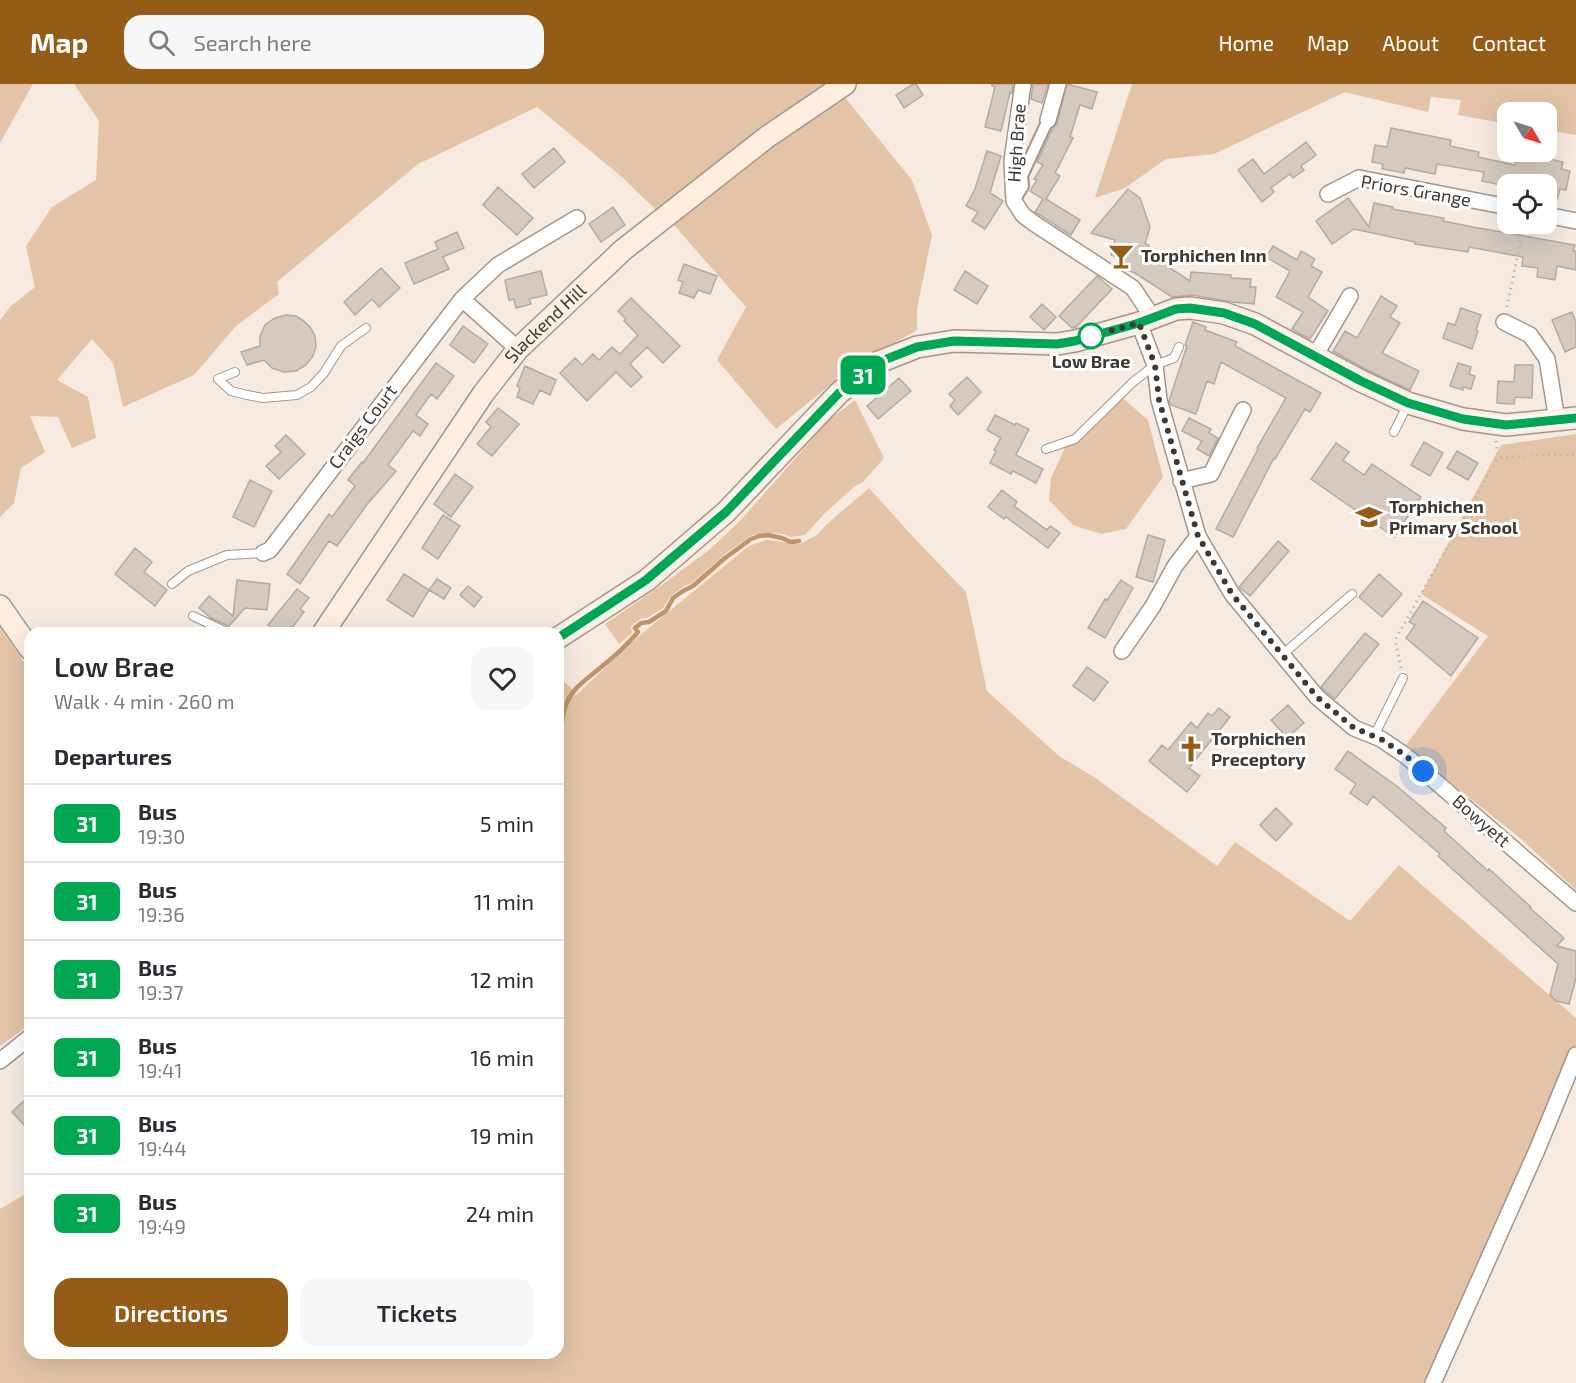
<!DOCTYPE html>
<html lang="en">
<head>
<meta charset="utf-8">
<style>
	body { margin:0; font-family:"Exo 2",sans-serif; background:#f7f7f7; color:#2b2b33; height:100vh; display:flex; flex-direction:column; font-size:22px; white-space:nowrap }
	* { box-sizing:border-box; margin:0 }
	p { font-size:20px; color:#7c7c81 }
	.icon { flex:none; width:33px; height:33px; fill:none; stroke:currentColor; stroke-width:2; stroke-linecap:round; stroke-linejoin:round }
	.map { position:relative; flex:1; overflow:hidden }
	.details { position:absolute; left:24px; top:543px; width:540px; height:732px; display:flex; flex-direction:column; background:#fff; border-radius:18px; box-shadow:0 6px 24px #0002 }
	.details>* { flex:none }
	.badge { padding:0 12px; border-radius:9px; font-size:21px; line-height:39px }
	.needle { width:39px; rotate:128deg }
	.tools { position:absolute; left:1497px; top:18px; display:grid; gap:12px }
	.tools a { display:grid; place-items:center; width:60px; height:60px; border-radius:12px; background:#fff; box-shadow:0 6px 24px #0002; font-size:30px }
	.you { position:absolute; width:30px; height:30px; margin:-15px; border:4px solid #fff; border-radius:50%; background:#1a73e8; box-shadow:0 0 0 9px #1a73e833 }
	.map>.badge { position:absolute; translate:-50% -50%; box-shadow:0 0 0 3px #fff }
	h2 { padding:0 30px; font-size:22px; line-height:54px }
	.round { display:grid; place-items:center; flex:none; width:63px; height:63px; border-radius:18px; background:#f7f7f7 }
	.headline { display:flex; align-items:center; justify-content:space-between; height:102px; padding:0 30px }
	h1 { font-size:28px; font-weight:600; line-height:45px }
	.primary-button { display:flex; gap:12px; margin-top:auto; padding:12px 30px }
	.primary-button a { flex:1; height:69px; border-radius:18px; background:#945c16; color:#fff; font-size:24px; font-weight:600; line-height:69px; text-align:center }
	.primary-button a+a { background:#f7f7f7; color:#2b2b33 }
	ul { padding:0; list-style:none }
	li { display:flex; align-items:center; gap:18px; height:78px; padding:0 30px; border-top:2px solid #e1e1e2 }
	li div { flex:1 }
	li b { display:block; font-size:22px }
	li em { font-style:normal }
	li .badge { min-width:66px; font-weight:700; text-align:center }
	header { display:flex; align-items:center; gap:36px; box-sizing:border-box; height:84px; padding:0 30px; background:#945c16; color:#fff }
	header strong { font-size:28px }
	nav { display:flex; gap:33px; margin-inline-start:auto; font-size:21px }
	.search { width:420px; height:54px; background:#f7f7f7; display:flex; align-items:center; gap:15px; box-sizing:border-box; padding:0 21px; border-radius:18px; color:#7c7c81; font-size:22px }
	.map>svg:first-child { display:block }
	.green { fill:#e3c4a6 }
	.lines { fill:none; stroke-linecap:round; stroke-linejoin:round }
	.stream { stroke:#be946a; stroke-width:4.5 }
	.building { fill:#d4cabf; stroke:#b4aaa0; stroke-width:1.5 }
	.service-casing { stroke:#a1968d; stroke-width:10 }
	.pedestrian-casing { stroke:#a1968d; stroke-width:14 }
	.minor-casing { stroke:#a1968d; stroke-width:18 }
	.secondary-casing { stroke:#a1968d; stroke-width:24 }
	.path { stroke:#bfb6ad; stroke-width:3; stroke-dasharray:1.5 4.5; stroke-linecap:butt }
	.service { stroke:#fff; stroke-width:8 }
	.pedestrian { stroke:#fff; stroke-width:10 }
	.minor { stroke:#fff; stroke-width:15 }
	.secondary { stroke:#fdeedf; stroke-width:21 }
	.line-casing { stroke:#fff; stroke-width:14 }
	.line { stroke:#00a651; stroke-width:9 }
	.walk { stroke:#3e3935; stroke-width:6; stroke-dasharray:0 10.8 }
	.stop-dot { fill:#fff; stroke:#00a651; stroke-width:3 }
	.labels { text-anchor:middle; stroke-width:6; stroke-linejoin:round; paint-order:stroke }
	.street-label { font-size:18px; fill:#3e3935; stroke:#fff }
	.poi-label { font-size:18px; font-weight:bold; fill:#3e3935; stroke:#fff; text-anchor:start }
	.stop-label { font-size:18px; font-weight:bold; fill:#3e3935; stroke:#fff }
</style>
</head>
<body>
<header>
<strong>Map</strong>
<div class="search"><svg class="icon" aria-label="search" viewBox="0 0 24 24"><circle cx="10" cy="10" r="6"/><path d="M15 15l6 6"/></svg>Search here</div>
<nav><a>Home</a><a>Map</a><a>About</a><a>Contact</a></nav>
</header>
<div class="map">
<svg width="1576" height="1299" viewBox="0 0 1576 1299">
	<rect width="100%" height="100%" fill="#f7ebe1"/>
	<path class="green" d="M 0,0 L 33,0 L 0,59 Z
		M 74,0 L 834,0 L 912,96 L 932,151 L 917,225 L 917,246 L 851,284 L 776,345 L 717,276 L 746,223 L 666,132 L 659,129 L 622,93 L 537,23 L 418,80 L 277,198 L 279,210 L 236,242 L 194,291 L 123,323 L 113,279 L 92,255 L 57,296 L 88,313 L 96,354 L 72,364 L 58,333 L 30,332 L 45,368 L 21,384 L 14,419 L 0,433 L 0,236 L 11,222 L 35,203 L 26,162 L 52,123 L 96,96 L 99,37 Z
		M 1132,0 L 1576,0 L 1576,51 L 1547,46 L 1546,28 L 1508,28 L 1507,40 L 1458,31 L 1461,16 L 1431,13 L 1428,28 L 1345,8 L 1214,70 L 1166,75 L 1125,104 L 1095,114 Z
		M 1118,310 L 1148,336 L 1163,393 L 1126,445 L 1101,450 L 1073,441 L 1049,416 L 1051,394 L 1068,357 Z
		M 855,316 L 884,374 L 863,398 L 855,402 L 825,429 L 805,451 L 791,453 L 783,450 L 769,449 L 752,451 L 725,470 L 692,499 L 684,502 L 670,513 L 663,524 L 647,534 L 642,534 L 631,542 L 632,549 L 619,560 L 605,540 L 663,500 L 709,466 L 739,438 L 829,336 Z
		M 1576,350 L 1576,806 L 1521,755 L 1405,662 L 1488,552 L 1421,510 L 1501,361 Z
		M 869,404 L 916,456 L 966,508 L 987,607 L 1059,672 L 1094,693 L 1217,782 L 1235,758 L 1350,837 L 1399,781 L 1576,934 L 1576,962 L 1431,1299 L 0,1299 L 0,1125 L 27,1109 L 30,1113 L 30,1269 L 558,1269 L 558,592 L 571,604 L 575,612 L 639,552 L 749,462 L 766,456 L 800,460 L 817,451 L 827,440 Z
		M 0,544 L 30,587 L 30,940 L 0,962 Z"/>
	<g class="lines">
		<path class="stream" d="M 558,662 C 562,648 561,634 566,621 C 572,604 587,595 600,584 C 614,573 627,561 638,548 L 635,544 L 641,539 L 649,538 L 666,527 L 673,514 L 683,507 L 693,502 L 725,474 L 751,455 L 759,452 L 768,451 L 782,454 L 791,458 L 799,457"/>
	</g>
	<path class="building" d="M 913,0 L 916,0 L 923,11 L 904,24 L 896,11 Z
		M 992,0 L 1013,0 L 1012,9 L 1010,8 L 1001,47 L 985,43 L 995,3 L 992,2 Z
		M 1033,0 L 1048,0 L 1042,19 L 1031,15 Z
		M 1067,0 L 1097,8 L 1092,25 L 1080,21 L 1070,53 L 1073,54 L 1055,89 L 1060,92 L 1046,115 L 1080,136 L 1071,151 L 1035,128 L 1043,115 L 1030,107 L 1037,96 L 1034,95 L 1043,81 L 1037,78 L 1051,48 L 1057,39 Z
		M 1391,44 L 1451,56 L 1450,62 L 1479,68 L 1478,73 L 1515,81 L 1518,68 L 1563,78 L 1561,85 L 1570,87 L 1566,106 L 1560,105 L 1557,116 L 1546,113 L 1546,100 L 1506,100 L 1505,102 L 1482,97 L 1484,88 L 1437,80 L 1435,90 L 1405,84 L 1404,89 L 1382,85 L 1383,80 L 1372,78 L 1375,61 L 1387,63 Z
		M 1306,58 L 1316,71 L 1301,82 L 1304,86 L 1293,94 L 1290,90 L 1271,104 L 1274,108 L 1262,118 L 1238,86 L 1253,75 L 1264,90 Z
		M 554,64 L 565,78 L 534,104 L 522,90 Z
		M 987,67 L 1001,72 L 990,109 L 1003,117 L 985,145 L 972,137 L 978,128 L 966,122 L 975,105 Z
		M 498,103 L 533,134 L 517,151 L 483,121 Z
		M 1128,105 L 1140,114 L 1150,143 L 1145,160 L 1149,161 L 1147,169 L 1190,197 L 1191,188 L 1231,191 L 1231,194 L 1251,195 L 1250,203 L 1256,203 L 1254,220 L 1232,218 L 1192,211 L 1172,213 L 1135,189 L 1118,182 L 1120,174 L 1111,171 L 1115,156 L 1091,149 Z
		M 1348,114 L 1369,143 L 1374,119 L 1393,123 L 1392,125 L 1444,134 L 1443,137 L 1473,143 L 1575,161 L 1573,167 L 1576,167 L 1576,186 L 1557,182 L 1555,196 L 1537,193 L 1538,184 L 1522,182 L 1523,173 L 1469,163 L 1468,168 L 1415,160 L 1415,158 L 1354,145 L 1332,160 L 1316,137 Z
		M 613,123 L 625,141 L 601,158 L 589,140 Z
		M 457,148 L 464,164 L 443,173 L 449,185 L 414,200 L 405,179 L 438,165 L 435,158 Z
		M 1273,162 L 1297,176 L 1301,167 L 1315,175 L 1311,182 L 1322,188 L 1308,213 L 1328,227 L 1310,255 L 1292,245 L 1303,228 L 1276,213 L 1290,187 L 1266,173 Z
		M 684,180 L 717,192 L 710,210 L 698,206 L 694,214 L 679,209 L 683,198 L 678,196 Z
		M 381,184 L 400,204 L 379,223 L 372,215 L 355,231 L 344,218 Z
		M 541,187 L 547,211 L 529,215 L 531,220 L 516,224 L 514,215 L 509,216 L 505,196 Z
		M 965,187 L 988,202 L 977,220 L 954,206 Z
		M 1097,192 L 1112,205 L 1076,243 L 1072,244 L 1059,232 Z
		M 1381,212 L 1397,222 L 1390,233 L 1400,239 L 1382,269 L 1419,287 L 1410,306 L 1367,286 L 1333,267 L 1345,247 L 1357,254 Z
		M 631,214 L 680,262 L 663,279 L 647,263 L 630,280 L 642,293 L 631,303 L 616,288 L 587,317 L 560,289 L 575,274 L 582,281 L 593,270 L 599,276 L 612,263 L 620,270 L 638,251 L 624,237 L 626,235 L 618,227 Z
		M 1042,220 L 1056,233 L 1044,246 L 1030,233 Z
		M 1461,224 L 1481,231 L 1476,246 L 1478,247 L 1472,265 L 1443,254 L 1448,239 L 1455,241 Z
		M 1572,228 L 1576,238 L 1576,263 L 1565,268 L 1552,236 Z
		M 286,231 L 296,232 L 304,237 L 310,243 L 315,252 L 316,262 L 313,272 L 306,281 L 296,287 L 284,288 L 272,284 L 264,276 L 247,281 L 241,268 L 260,262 L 260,252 L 265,241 L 275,234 Z
		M 1193,238 L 1206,243 L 1205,246 L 1237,258 L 1235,262 L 1321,309 L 1310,328 L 1305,325 L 1275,375 L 1274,374 L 1233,453 L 1216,445 L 1258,365 L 1257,364 L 1286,314 L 1221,278 L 1214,300 L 1207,297 L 1196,330 L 1171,321 L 1169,317 L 1187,262 L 1185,261 Z
		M 463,242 L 488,260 L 474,279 L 450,261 Z
		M 436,279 L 454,292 L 437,315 L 431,310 L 416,331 L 428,340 L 420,352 L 413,347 L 388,381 L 396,387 L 371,416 L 371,415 L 337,462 L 329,457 L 300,500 L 287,490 L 329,430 L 332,433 L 355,402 L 348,396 L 362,378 L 363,379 Z
		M 1458,279 L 1471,283 L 1469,290 L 1475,292 L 1471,305 L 1463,303 L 1463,306 L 1450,302 Z
		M 1515,281 L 1533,281 L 1532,314 L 1515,313 L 1514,320 L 1497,319 L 1498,297 L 1514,298 Z
		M 525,282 L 556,296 L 550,311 L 540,306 L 533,320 L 517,313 L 520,304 L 517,302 Z
		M 967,293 L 981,308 L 958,331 L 950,322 L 955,316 L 949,310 Z
		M 899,294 L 911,307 L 878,335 L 867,322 Z
		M 498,324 L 519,340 L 492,372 L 477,360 L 491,343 L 486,338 Z
		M 995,331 L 1015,341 L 1016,339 L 1029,345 L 1016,371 L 1043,385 L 1036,399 L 1013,387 L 1011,390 L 990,379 L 996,367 L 994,366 L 1001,354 L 987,346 Z
		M 1189,334 L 1211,345 L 1209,349 L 1218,354 L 1209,372 L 1197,365 L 1202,357 L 1182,347 Z
		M 286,351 L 305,370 L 279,395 L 266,382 L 281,368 L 275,362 Z
		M 1424,358 L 1443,369 L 1430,392 L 1411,381 Z
		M 1336,359 L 1349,368 L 1343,376 L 1364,391 L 1372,380 L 1421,413 L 1394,453 L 1311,395 Z
		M 1457,367 L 1478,379 L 1468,396 L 1447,384 Z
		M 455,390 L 473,403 L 451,433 L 434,420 Z
		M 250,396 L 272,407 L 254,443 L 233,433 Z
		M 1002,406 L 1017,418 L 1014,422 L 1047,446 L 1050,442 L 1060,449 L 1048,464 L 1006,433 L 1004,435 L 988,423 Z
		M 443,431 L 460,442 L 438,475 L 422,464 Z
		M 1148,451 L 1165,456 L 1153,498 L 1136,493 Z
		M 1278,457 L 1289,467 L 1250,512 L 1239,503 Z
		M 135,464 L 152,478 L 144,488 L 167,506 L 155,522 L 115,490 Z
		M 404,490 L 429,506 L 413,533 L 387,516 Z
		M 1379,490 L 1402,510 L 1382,533 L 1359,513 Z
		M 437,495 L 451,504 L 444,515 L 429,506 Z
		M 237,496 L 270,500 L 267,526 L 245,524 L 229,542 L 211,534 L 199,524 L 209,512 L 233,532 Z
		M 1121,496 L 1133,504 L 1105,554 L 1088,544 L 1105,515 L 1107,516 Z
		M 468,502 L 482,513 L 474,523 L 460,511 Z
		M 297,505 L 309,514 L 300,525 L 304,528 L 288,549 L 278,549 L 268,541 Z
		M 1423,517 L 1478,554 L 1451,592 L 1406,554 L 1415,541 L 1409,538 Z
		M 1365,549 L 1379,560 L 1335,615 L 1321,603 Z
		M 1087,583 L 1108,598 L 1094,617 L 1073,602 Z
		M 1288,621 L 1304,639 L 1287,654 L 1271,636 Z
		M 1219,624 L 1230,633 L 1189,684 L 1200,692 L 1187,708 L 1149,677 L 1162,661 L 1168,666 L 1191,638 L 1197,644 L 1208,629 L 1212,632 Z
		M 1348,667 L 1398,703 L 1446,744 L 1444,747 L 1488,787 L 1489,785 L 1531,823 L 1530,824 L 1564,854 L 1557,862 L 1576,867 L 1576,894 L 1569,920 L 1556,917 L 1550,911 L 1558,880 L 1438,772 L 1440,770 L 1373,712 L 1367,721 L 1350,709 L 1356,700 L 1335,685 Z
		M 1276,724 L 1292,740 L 1276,757 L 1260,741 Z
		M 30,1011 L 30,1047 L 12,1028 Z"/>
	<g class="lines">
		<g class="service-casing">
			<path id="service" d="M 235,288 L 218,295 L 231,307 L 247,311 L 263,314 L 297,311 L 311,303 L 324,289 L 341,262 L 366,244
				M 1394,348 L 1408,320
				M 1046,365 L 1075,355 L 1133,298 L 1155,281 L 1174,274 L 1179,263
				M 172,500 L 188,487 L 227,471 L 263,469
				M 193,532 L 229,549
				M 1282,571 L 1352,510
				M 1374,652 L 1403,594"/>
		</g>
		<g class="pedestrian-casing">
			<path id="pedestrian" d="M 1014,117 L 1023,102 L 1022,92 L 1027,81 L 1048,36"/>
		</g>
		<g class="minor-casing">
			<path id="minor" d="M 1023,0 L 1012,77 L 1014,117 L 1023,131 L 1035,140 L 1133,204 L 1147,225 L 1150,235
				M 1048,36 L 1058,0
				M 1328,110 L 1359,94 L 1508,123
				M 1546,131 L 1576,137
				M 462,215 L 518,265
				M 1504,238 L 1530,251 L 1547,275 L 1557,336
				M 1139,239 L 1155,281 L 1159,316 L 1198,452 L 1232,510 L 1317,613 L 1354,644 L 1381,655 L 1406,672 L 1576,819
				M 1315,272 L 1350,212
				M 1181,397 L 1211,390 L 1243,326
				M 263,469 L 270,466 L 462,215 L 498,181 L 577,134
				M 1122,567 L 1153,522 L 1175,482 L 1198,452
				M 0,977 L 30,953
				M 1433,1299 L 1537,1066 L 1576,971"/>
		</g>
		<g class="secondary-casing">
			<g id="secondary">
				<path d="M 0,522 L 30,565"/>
				<path id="s1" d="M 323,549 L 483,310 L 518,265 L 623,166 L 767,53 L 845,0"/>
				<path d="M 558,554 L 647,496 L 726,428 L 839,309 L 879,278 L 917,263 L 954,257 L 1057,260 L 1075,257 L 1139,239 L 1176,225 L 1190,224 L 1224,229 L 1255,240 L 1361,297 L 1408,319 L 1463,335 L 1506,341 L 1576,334"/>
			</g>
		</g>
		<path class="path" d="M 1507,223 L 1524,140
			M 1496,357 L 1498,374
			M 1401,584 L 1395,556 L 1498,374 L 1540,371 L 1576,371"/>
		<use href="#service" class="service"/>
		<use href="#pedestrian" class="pedestrian"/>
		<use href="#minor" class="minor"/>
		<use href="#secondary" class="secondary"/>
	</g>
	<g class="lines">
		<g class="line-casing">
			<path id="line" d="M 558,554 L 646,496 L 726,428 L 839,309 L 879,278 L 917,263 L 954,257 L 1057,260 L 1075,257 L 1139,239 L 1176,225 L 1190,224 L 1224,229 L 1255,240 L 1361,297 L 1408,319 L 1463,335 L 1506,341 L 1576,334"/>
		</g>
		<use href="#line" class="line"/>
		<path class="walk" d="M 1091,252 L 1139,239 L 1155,281 L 1159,316 L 1198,452 L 1232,510 L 1317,613 L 1354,644 L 1381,655 L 1406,672 L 1423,687"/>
	</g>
	<defs>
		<g id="bar-bare" transform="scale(2.07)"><path d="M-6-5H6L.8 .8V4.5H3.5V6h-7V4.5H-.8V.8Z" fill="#945c16" stroke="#fff" stroke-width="2.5" paint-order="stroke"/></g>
		<g id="school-bare" transform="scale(2.07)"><path d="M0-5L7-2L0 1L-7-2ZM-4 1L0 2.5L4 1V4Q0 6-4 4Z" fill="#945c16" stroke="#fff" stroke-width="2.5" paint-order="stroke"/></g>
		<g id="church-bare" transform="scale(2.07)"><path d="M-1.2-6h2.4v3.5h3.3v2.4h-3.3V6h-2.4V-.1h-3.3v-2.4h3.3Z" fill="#945c16" stroke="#fff" stroke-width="2.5" paint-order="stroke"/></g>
	</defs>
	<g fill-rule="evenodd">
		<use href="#bar-bare" x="1121" y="172"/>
		<use href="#school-bare" x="1369" y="433"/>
		<use href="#church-bare" x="1191" y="665"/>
	</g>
	<circle class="stop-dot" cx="1091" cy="252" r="12"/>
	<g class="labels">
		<g class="street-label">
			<text transform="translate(1017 59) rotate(-86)" y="6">High Brae</text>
			<text transform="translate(1416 107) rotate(10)" y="6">Priors Grange</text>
			<text dy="6" stroke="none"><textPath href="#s1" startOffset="382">Slackend Hill</textPath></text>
			<text transform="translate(363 343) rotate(-53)" y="6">Craigs Court</text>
			<text transform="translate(1481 737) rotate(41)" y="6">Bowyett</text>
		</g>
		<g class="poi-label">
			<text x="1141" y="178">Torphichen Inn</text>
			<text x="1389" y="429">Torphichen<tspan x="1389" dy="21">Primary School</tspan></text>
			<text x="1211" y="661">Torphichen<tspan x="1211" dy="21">Preceptory</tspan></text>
		</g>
		<g class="stop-label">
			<text x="1091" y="284">Low Brae</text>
		</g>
	</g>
</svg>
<div class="tools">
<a><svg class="needle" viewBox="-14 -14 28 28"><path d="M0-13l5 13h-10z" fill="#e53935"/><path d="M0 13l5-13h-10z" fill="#7c7c81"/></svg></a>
<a><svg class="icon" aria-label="locate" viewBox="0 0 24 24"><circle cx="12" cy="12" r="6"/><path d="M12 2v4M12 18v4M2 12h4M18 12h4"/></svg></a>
</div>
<div class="you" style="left:1423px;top:687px"></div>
<b class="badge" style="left:863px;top:291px;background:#00a651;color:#fff">31</b>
<section class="details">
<div class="headline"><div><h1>Low Brae</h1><p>Walk · 4 min · 260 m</p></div><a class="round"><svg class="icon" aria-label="heart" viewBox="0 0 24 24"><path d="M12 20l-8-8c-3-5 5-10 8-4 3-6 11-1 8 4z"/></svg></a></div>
<h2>Departures</h2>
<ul>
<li><span class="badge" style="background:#00a651;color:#fff">31</span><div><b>Bus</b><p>19:30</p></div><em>5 min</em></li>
<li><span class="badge" style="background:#00a651;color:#fff">31</span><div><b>Bus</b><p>19:36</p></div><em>11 min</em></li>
<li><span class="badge" style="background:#00a651;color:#fff">31</span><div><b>Bus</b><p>19:37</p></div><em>12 min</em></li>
<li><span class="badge" style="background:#00a651;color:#fff">31</span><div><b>Bus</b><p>19:41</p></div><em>16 min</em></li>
<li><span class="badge" style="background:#00a651;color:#fff">31</span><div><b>Bus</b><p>19:44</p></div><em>19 min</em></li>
<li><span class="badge" style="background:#00a651;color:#fff">31</span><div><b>Bus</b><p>19:49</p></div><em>24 min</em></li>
</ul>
<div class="primary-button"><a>Directions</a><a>Tickets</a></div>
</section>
</div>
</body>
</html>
